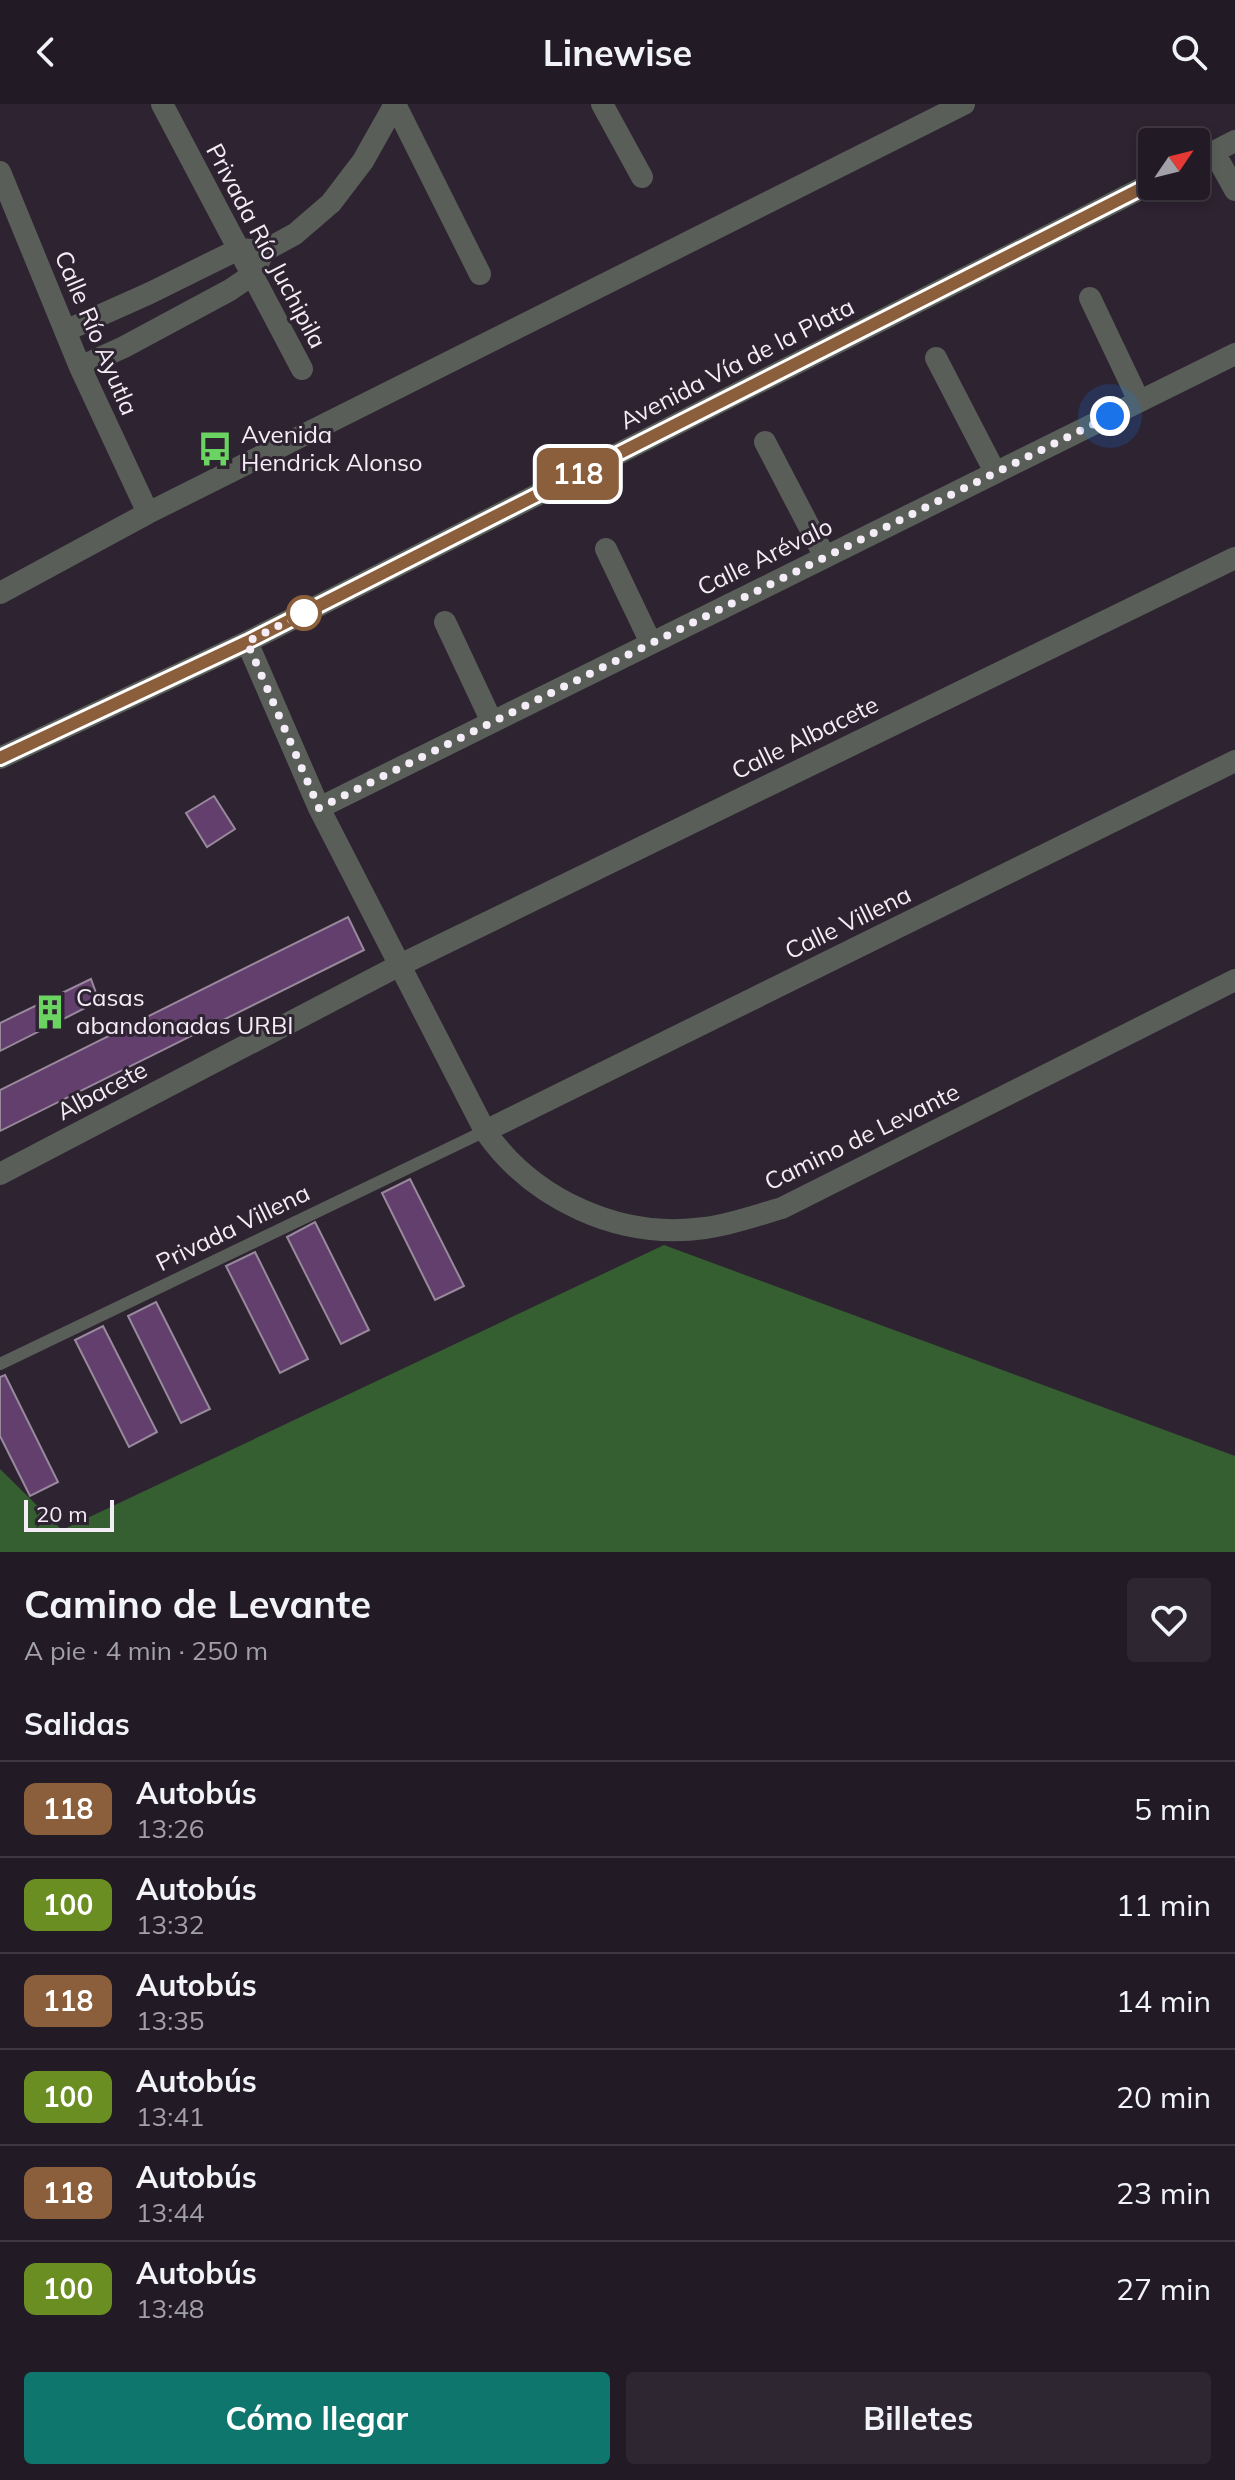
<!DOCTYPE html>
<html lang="es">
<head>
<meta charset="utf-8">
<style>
	body { margin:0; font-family:Mulish,sans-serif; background:#2e2732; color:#f1f3f6; height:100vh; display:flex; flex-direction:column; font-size:30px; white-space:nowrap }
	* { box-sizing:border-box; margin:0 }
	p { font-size:26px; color:#a2a1a7 }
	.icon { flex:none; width:44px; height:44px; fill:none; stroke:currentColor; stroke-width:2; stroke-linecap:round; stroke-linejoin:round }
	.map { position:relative; height:1448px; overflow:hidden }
	.side { display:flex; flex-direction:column; background:#221a25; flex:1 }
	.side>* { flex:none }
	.badge { padding:0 16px; border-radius:12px; font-size:28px; line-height:52px }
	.needle { width:52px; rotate:55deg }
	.buttons { position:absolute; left:1138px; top:24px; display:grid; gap:16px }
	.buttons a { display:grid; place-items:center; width:72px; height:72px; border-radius:8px; background:#221a25; box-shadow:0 4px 12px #0003,0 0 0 2px #3f3842; font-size:40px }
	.scale { position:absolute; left:24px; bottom:20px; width:90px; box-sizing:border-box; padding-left:8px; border:4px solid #f4ecf6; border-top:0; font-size:22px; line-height:28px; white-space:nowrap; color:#f4ecf6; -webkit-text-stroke:6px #2e2331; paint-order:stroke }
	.you { position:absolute; width:40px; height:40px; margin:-20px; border:6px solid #fff; border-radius:50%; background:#1a73e8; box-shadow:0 0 0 12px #1a73e833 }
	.map>.badge { position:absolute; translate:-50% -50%; box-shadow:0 0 0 4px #fff }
	h2 { padding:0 24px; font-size:30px; line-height:72px }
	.round { display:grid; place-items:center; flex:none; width:84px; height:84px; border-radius:8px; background:#2e2732 }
	.headline { display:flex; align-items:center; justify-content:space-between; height:136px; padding:0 24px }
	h1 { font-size:38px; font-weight:700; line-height:60px }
	.action { display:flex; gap:16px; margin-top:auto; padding:16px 24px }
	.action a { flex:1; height:92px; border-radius:8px; background:#0f766e; color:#fff; font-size:32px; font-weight:700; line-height:92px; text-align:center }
	.action a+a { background:#2e2732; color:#f1f3f6 }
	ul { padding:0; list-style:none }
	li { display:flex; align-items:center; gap:24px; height:96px; padding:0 24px; border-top:2px solid #3f3842 }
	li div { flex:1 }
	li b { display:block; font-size:30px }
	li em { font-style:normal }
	li .badge { min-width:88px; font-weight:700; text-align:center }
	header { display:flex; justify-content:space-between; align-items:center; height:104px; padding:0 24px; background:#221a25; font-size:36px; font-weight:700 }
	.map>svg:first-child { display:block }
	.forest { fill:#355f31 }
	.building { fill:#633f6e; stroke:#988a9c; stroke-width:2 }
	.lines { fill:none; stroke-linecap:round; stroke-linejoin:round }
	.service { stroke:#595f58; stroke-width:12 }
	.minor { stroke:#595f58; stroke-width:22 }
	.line-casing { stroke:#fff; stroke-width:18 }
	.line { stroke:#8b5e3c; stroke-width:12 }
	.walk { stroke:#f4ecf6; stroke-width:8; stroke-dasharray:0 14.4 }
	.stop-dot { fill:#fff; stroke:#8b5e3c; stroke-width:4 }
	.labels { text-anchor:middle; stroke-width:6; stroke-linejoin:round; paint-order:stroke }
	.street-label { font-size:24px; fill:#f4ecf6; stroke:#2e2331 }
	.poi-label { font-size:24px; fill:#f4ecf6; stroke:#2e2331; text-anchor:start }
</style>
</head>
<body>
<header><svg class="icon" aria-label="back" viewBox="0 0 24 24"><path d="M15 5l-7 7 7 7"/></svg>Linewise<svg class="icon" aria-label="search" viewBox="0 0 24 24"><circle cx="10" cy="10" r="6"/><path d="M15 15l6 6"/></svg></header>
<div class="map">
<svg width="1235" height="1448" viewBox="0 0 1235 1448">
	<rect width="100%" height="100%" fill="#2e2331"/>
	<path class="forest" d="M 664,1141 L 1235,1352 L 1235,1448 L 0,1448 L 0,1365 L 62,1426 Z"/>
	<path class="building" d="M 214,692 L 235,725 L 207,743 L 186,709 Z
		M 348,813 L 364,846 L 0,1027 L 0,986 Z
		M 91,875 L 99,897 L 0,947 L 0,919 Z
		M 410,1075 L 464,1182 L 435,1196 L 382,1089 Z
		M 315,1118 L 369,1226 L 341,1240 L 287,1133 Z
		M 255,1148 L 308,1255 L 280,1269 L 226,1162 Z
		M 156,1198 L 210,1305 L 181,1319 L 128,1212 Z
		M 103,1222 L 157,1328 L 129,1343 L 75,1236 Z
		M 5,1271 L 58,1378 L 30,1392 L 0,1332 L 0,1273 Z"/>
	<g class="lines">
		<path class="service" d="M 0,1260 L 485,1027"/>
		<path class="minor" d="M 162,0 L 302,265
			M 395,0 L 480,170
			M 602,0 L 642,73
			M 1214,48 L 1235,86
			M 1196,57 L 1235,37
			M 0,68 L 80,263 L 148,409
			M 1090,194 L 1139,297
			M 65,227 L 150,189 L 239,145 L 251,146
			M 936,254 L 995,368
			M 80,263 L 124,243 L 230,186 L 252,171 L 264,147 L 295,130 L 331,99 L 363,57 L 395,0
			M 765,338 L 825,453
			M 606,445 L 651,539
			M 0,489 L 148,409 L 964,0
			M 445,518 L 492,618
			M 247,538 L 319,704 L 485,1027 C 533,1096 620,1136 705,1124 C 730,1121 757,1111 782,1104 L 1235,876
			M 0,654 L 247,538 L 1152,79
			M 319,704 L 1235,250
			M 485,1027 L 1235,657
			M 0,1070 L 398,862 L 1235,454"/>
	</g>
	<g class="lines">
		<g class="line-casing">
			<path id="line" d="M 0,654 L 247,538 L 1152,79"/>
		</g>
		<use href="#line" class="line"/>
		<path class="walk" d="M 304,509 L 247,538 L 319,704 L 1110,312"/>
	</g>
	<defs>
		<g id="bus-bare" transform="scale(2.76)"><path d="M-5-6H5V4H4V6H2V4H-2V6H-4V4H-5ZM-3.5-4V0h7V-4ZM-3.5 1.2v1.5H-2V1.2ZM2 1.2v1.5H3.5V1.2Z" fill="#6bd362" stroke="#2e2331" stroke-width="2.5" paint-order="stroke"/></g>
		<g id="building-bare" transform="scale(2.76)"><path d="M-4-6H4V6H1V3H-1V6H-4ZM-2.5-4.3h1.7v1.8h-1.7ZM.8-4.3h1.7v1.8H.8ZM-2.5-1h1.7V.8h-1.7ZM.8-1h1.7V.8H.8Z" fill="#6bd362" stroke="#2e2331" stroke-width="2.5" paint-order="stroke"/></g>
	</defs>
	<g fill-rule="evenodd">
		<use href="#bus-bare" x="215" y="345"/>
		<use href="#building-bare" x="50" y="908"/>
	</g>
	<circle class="stop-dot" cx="304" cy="509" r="16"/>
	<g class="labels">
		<g class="street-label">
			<text transform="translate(266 142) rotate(62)" y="8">Privada Río Juchipila</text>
			<text transform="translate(96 229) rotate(67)" y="8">Calle Río Ayutla</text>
			<text transform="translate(737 260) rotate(-27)" y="8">Avenida Vía de la Plata</text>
			<text transform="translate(765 453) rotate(-26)" y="8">Calle Arévalo</text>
			<text transform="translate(805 634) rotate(-26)" y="8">Calle Albacete</text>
			<text transform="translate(848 819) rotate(-26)" y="8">Calle Villena</text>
			<text transform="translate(102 987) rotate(-28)" y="8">Albacete</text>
			<text transform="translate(862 1033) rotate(-26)" y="8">Camino de Levante</text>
			<text transform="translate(233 1124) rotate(-26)" y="8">Privada Villena</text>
		</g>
		<g class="poi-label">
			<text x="241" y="339">Avenida<tspan x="241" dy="28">Hendrick Alonso</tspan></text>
			<text x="76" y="902">Casas<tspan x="76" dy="28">abandonadas URBI</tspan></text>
		</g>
	</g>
</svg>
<div class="buttons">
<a><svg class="needle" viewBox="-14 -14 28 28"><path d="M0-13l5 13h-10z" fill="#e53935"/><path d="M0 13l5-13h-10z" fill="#a2a1a7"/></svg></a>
</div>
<div class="scale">20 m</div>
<div class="you" style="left:1110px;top:312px"></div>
<b class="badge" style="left:578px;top:370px;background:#8b5e3c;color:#fff">118</b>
</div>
<section class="side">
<div class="headline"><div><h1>Camino de Levante</h1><p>A pie · 4 min · 250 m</p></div><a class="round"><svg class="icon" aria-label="heart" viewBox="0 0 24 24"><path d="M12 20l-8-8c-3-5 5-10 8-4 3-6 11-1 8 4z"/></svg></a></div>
<h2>Salidas</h2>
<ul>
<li><span class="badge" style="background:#8b5e3c;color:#fff">118</span><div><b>Autobús</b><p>13:26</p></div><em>5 min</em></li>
<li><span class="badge" style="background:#6b8e23;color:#fff">100</span><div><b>Autobús</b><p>13:32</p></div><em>11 min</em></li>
<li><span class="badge" style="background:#8b5e3c;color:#fff">118</span><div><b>Autobús</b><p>13:35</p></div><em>14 min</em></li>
<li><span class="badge" style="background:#6b8e23;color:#fff">100</span><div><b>Autobús</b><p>13:41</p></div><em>20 min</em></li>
<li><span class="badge" style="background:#8b5e3c;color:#fff">118</span><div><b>Autobús</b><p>13:44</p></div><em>23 min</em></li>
<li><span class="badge" style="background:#6b8e23;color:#fff">100</span><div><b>Autobús</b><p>13:48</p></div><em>27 min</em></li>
</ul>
<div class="action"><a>Cómo llegar</a><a>Billetes</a></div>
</section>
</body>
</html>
